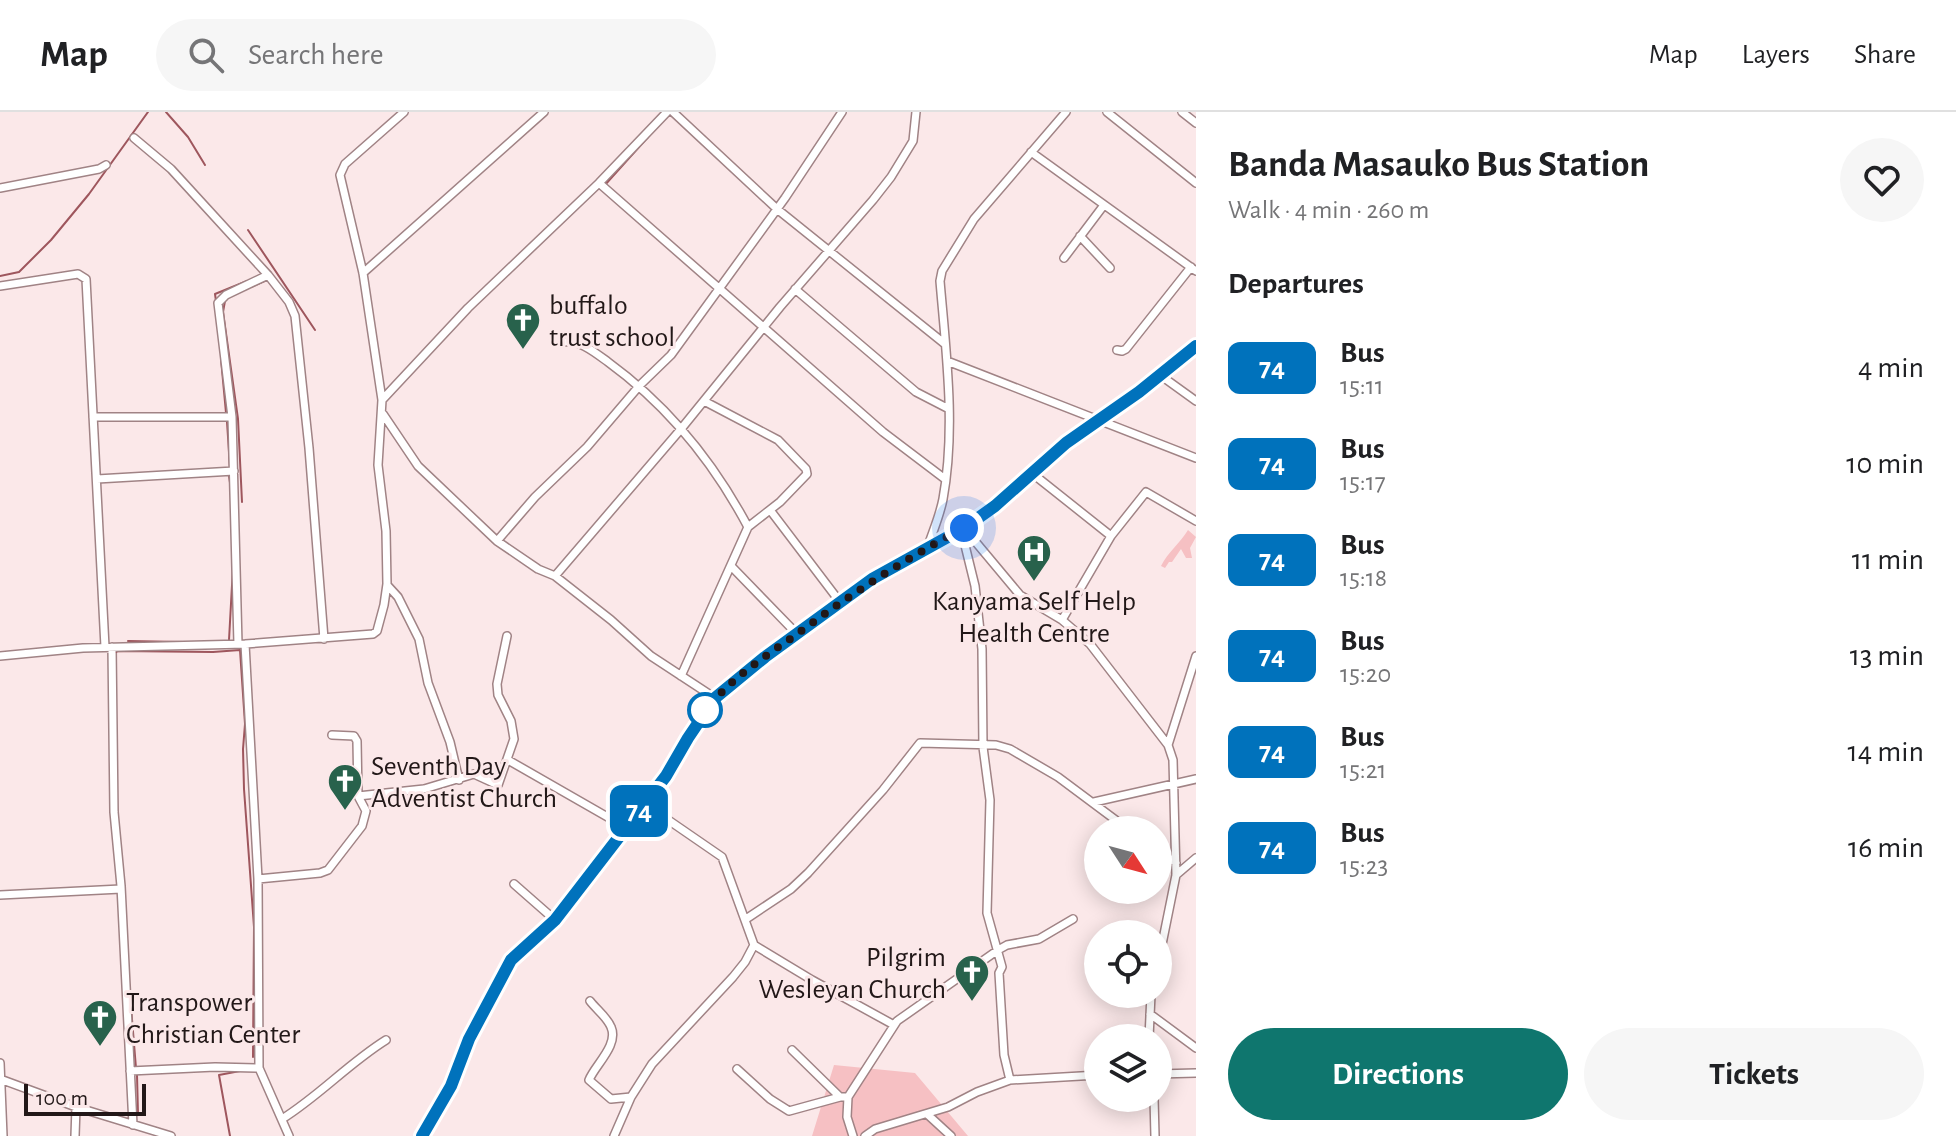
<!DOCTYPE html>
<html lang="en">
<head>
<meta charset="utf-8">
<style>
	body { margin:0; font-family:"Alegreya Sans",sans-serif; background:#f6f6f6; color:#202124; height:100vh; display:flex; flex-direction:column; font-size:30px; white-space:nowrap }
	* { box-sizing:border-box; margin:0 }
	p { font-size:26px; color:#757577 }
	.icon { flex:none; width:44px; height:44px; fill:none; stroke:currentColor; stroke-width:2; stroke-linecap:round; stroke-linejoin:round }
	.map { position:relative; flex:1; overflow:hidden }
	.details { display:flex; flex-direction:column; background:#fff; width:760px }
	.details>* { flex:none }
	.badge { padding:0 16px; border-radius:12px; font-size:28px; line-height:52px }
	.needle { width:52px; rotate:126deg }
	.buttons { position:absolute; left:1084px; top:704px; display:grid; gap:16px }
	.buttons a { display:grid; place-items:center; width:88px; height:88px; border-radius:50%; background:#fff; box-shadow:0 4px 20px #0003; font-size:40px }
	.scale { position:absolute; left:24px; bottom:20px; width:122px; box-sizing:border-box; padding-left:8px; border:4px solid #221818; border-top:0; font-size:22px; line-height:28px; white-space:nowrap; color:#221818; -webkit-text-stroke:6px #fbe8e9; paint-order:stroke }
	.you { position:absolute; width:40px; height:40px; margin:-20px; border:6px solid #fff; border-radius:50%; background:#1a73e8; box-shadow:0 0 0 12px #1a73e833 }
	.map>.badge { position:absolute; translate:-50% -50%; box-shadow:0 0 0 4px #fff }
	h2 { padding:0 32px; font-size:30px; line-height:72px }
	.round { display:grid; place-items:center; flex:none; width:84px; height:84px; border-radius:42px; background:#f6f6f6 }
	.head { display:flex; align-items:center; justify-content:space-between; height:136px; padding:0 32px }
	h1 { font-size:38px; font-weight:700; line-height:60px }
	.cta { display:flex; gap:16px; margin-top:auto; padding:16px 32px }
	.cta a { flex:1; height:92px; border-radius:48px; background:#0f766e; color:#fff; font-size:32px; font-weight:700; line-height:92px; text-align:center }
	.cta a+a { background:#f6f6f6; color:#202124 }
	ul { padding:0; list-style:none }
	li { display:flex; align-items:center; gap:24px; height:96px; padding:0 32px }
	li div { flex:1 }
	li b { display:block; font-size:30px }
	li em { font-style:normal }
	li .badge { min-width:88px; font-weight:700; text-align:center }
	header { display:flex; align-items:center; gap:48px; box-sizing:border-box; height:112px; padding:0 40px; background:#fff; border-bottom:2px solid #e0e0e0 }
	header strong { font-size:38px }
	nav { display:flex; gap:44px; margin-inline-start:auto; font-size:28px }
	.search { width:560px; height:72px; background:#f6f6f6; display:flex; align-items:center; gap:20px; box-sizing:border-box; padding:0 28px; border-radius:44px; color:#757577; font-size:30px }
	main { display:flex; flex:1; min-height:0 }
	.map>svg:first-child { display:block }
	.green { fill:#f6c0c3 }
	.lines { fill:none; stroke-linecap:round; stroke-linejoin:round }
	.stream { stroke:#9e565d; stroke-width:2 }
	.minor-casing { stroke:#a08385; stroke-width:10 }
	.minor { stroke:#fff; stroke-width:7 }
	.line-casing { stroke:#fff; stroke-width:18 }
	.line { stroke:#0072bc; stroke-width:12 }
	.walk { stroke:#221818; stroke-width:8; stroke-dasharray:0 14.4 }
	.stop-dot { fill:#fff; stroke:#0072bc; stroke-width:4 }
	.labels { text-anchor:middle; stroke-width:6; stroke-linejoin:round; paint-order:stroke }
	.poi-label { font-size:28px; fill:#221818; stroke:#fbe8e9; text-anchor:start }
</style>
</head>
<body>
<header>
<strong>Map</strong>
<div class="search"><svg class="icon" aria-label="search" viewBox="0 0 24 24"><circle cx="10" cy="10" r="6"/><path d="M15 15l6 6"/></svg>Search here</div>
<nav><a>Map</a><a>Layers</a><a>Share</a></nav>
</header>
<main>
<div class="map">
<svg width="1196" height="1024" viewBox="0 0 1196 1024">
	<rect width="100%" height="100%" fill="#fbe8e9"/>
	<path class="green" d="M 1188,418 L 1196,425 L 1190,436 L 1192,446 L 1186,446 L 1181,437 L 1172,450 L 1169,450 L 1165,456 L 1161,454 C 1168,440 1180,431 1188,418 Z
		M 834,953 L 915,961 L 968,1024 L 812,1024 Z"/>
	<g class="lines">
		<path class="stream" d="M 166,0 L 188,25 L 205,53
			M 604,74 L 648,25
			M 248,118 L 315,218
			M 0,164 L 19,160 L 51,128 L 89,82 L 148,0
			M 251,175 L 267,168
			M 216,189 L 215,182 L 247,169
			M 225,189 L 223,200 L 238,307 L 242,390
			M 221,247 L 226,301
			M 227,310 L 230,355
			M 229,364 L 231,377
			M 229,528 L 233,455
			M 128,529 L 183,530
			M 115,541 L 118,539 L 213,540 L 240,538 L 245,612 L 243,637 L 244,677 L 254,815 L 253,945
			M 129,871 L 136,956
			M 137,963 L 138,1002
			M 230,1024 L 219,963 L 240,959"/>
		<g class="minor-casing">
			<path id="minor" d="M 673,0 L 777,97 L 945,232
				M 1107,0 L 1196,71
				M 1182,0 L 1196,11
				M 134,26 L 171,57 L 268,163
				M 1031,40 L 1196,159
				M 599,71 L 883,320 L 945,367
				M 0,76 L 99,57 L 106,53
				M 1080,124 L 1110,156
				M 1064,146 L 1104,93
				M 363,161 L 544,0
				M 0,174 L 78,162 L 86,167 L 105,535
				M 795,177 L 916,280 L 947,296
				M 564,230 C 579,227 597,242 608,250 C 667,293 714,351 748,415
				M 1117,238 L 1122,239 L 1126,237 L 1191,155
				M 947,249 L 1196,346
				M 1160,263 L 1196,289
				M 382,288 L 363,161 L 340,63 L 345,52 L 404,0
				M 383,302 L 418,354 L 497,429 L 538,457 L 555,464 L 611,508 L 651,544 L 715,586
				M 93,305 L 232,305
				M 1033,362 L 1111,424 L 1062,508
				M 97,367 L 234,359
				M 770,398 L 840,490
				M 964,416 L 1020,483 L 1062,508 L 1090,532 L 1168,633 L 1173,648 L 1176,763 L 1158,852
				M 961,417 L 975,474 L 982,537 L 983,635 L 990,688 L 987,801 L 1002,855 L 999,861 L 1004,943 L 1010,968
				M 1111,424 L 1146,380 L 1196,409
				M 497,429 L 535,385 L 587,335 L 640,273 L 671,243 L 785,86 L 842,0
				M 928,434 C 933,419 940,403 943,387 C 956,316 946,240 940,169 L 942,159 L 974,107 L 1066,0
				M 731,454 L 797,522
				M 555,464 L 681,317 L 780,195 L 873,88 L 891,65 L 913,29 L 916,0
				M 387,473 L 398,485 L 419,527 L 428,571 L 450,630 L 459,668
				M 238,532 L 232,305 L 218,191 L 226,183 L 268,163 L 289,190 L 295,204 L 309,336 L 324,527
				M 245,532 L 258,767 L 259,956 L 289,1024
				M 112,535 L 114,700 L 121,774 L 133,1013
				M 0,544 L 83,536 L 245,532 L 373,522 L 377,519 L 384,493 L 387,472 L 386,419 L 378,353 L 382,288 L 468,196 L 599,71 L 667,0
				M 681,564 L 748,415 L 780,390 L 807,362 L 806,357 L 778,328 L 704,289
				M 1168,633 L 1196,544
				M 508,648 L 625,715
				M 358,684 L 424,677 L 474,662 L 498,673 L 514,627 L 511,609 L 498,583 L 497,572 L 507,524
				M 1094,690 L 1196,667
				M 645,692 L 722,745 L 754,833 L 812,868 L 894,913
				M 1158,738 L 1176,751
				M 1176,763 L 1196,746
				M 258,767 L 320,761 L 328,758 L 362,714 L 366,699 L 358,684 L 357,629 L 354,624 L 332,623
				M 514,772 L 555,808
				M 0,783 L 121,777
				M 746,807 L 791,777 L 808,761 L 883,678 L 920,631 L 996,633 L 1010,637 L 1058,665 L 1129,718
				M 590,889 C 596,897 607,905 611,915 C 619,933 595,953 589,968 L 611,987 L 631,985
				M 1150,902 L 1196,936
				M 1149,926 L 1151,882
				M 792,938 L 840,985
				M 0,951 L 3,1024
				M 737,957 L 770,987 L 789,999 L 840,985 L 848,985
				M 130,959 L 215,955 L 259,956
				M 1158,962 L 1196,961
				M 0,967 L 76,995 L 171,1024
				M 1154,986 L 1155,1024
				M 927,1002 L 951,1024
				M 282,1007 C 319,984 349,951 386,928
				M 75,1024 L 76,995
				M 422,1024 L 451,974 L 469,927 L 511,848 L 555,808 L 666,664 L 688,626 L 715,586 L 765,545 L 872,467 L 964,416 L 995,394 L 1066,331 L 1097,307 L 1139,280 L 1196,234
				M 614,1024 L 631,985 L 652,952 L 733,865 L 745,850 L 754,833
				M 853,1024 L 847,1005 L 848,985 L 897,909 L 998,838 L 1007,833 L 1039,827 L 1073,807
				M 865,1024 L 875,1017 L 948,995 L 977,980 L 1010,968 L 1098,963"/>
		</g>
		<use href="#minor" class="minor"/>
	</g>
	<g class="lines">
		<g class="line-casing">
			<path id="line" d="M 422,1024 L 451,974 L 469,927 L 511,848 L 555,808 L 666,664 L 688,626 L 715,586 L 765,545 L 872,467 L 964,416 L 995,394 L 1066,331 L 1139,280 L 1196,234"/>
		</g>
		<use href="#line" class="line"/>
		<path class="walk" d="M 705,598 L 704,600 C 728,569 761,547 793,525 C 848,484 903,448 964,416"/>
	</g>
	<defs>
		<g id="church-pin" transform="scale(1.8)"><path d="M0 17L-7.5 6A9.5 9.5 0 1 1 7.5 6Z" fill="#28624c" stroke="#fbe8e9"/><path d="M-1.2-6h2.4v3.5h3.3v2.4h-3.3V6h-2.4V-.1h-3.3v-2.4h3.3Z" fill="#fff"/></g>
		<g id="hospital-pin" transform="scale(1.8)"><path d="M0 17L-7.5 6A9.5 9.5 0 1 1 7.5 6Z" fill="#28624c" stroke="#fbe8e9"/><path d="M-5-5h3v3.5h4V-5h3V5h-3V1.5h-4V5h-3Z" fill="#fff"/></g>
	</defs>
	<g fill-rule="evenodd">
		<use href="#church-pin" x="523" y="208"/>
		<use href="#hospital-pin" x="1034" y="440"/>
		<use href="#church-pin" x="345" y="669"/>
		<use href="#church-pin" x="972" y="860"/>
		<use href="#church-pin" x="100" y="905"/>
	</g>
	<circle class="stop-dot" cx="705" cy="598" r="16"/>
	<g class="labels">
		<g class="poi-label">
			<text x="549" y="202">buffalo<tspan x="549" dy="32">trust school</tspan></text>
			<text x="1034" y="498" text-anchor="middle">Kanyama Self Help<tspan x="1034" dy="32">Health Centre</tspan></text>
			<text x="371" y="663">Seventh Day<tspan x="371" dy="32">Adventist Church</tspan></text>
			<text x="946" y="854" text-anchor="end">Pilgrim<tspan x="946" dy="32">Wesleyan Church</tspan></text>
			<text x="126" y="899">Transpower<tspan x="126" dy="32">Christian Center</tspan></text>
		</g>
	</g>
</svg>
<div class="buttons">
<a><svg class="needle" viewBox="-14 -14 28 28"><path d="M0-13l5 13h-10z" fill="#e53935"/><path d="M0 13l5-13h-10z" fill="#757577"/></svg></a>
<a><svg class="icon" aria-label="locate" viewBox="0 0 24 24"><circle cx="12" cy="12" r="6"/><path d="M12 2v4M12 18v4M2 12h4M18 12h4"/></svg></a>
<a><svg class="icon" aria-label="layers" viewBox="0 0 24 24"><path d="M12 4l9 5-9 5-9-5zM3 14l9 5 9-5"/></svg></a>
</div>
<div class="scale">100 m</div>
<div class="you" style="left:964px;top:416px"></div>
<b class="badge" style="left:639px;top:699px;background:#0072bc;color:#fff">74</b>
</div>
<section class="details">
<div class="head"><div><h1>Banda Masauko Bus Station</h1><p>Walk · 4 min · 260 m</p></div><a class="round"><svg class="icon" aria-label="heart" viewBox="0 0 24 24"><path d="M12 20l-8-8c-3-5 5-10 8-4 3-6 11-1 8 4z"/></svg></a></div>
<h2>Departures</h2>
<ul>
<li><span class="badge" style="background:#0072bc;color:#fff">74</span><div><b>Bus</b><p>15:11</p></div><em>4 min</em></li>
<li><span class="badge" style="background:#0072bc;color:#fff">74</span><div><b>Bus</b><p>15:17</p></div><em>10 min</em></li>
<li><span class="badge" style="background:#0072bc;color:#fff">74</span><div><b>Bus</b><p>15:18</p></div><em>11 min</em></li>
<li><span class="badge" style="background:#0072bc;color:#fff">74</span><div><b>Bus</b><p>15:20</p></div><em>13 min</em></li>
<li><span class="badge" style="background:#0072bc;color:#fff">74</span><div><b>Bus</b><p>15:21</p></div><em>14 min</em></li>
<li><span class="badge" style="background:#0072bc;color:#fff">74</span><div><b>Bus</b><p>15:23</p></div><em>16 min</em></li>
</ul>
<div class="cta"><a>Directions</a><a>Tickets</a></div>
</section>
</main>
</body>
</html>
